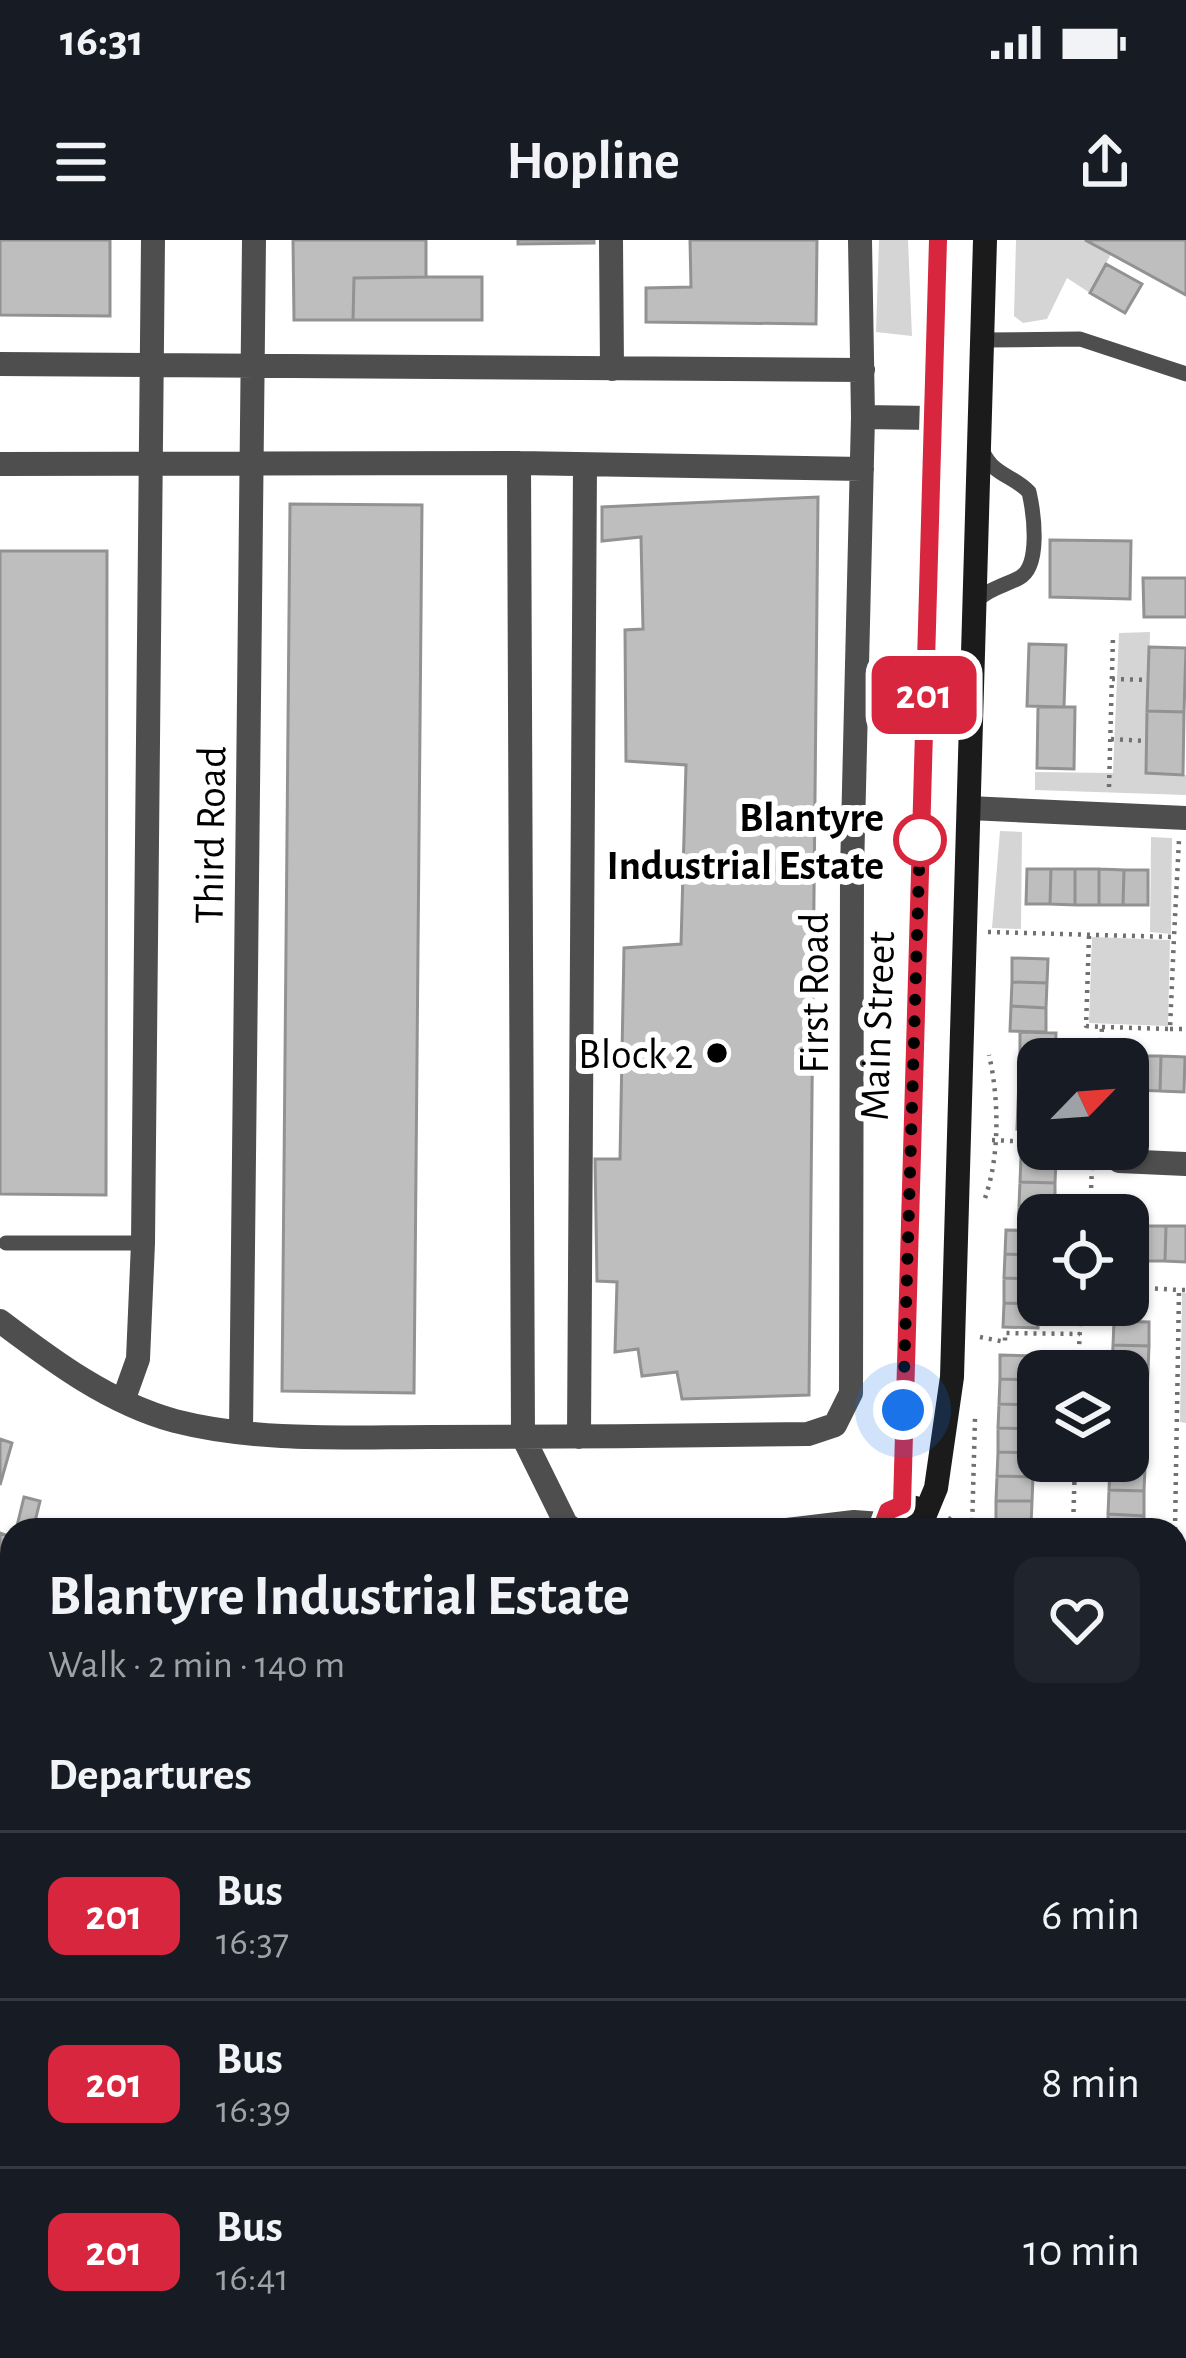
<!DOCTYPE html>
<html lang="en">
<head>
<meta charset="utf-8">
<style>
	body { margin:0; font-family:"Alegreya Sans",sans-serif; background:#20242c; color:#f1f3f6; height:100vh; display:flex; flex-direction:column; font-size:45px; white-space:nowrap }
	* { box-sizing:border-box; margin:0 }
	p { font-size:39px; color:#9ea1a6 }
	.icon { flex:none; width:66px; height:66px; fill:none; stroke:currentColor; stroke-width:2; stroke-linecap:round; stroke-linejoin:round }
	.map { position:relative; flex:1; overflow:hidden }
	.sheet { position:absolute; left:0px; top:1278px; width:1188px; height:840px; display:flex; flex-direction:column; background:#171b24; border-radius:36px 36px 0 0; box-shadow:0 3px 9px #0004 }
	.sheet>* { flex:none }
	.badge { padding:0 24px; border-radius:18px; font-size:42px; line-height:78px }
	.needle { width:78px; rotate:65deg }
	.buttons { position:absolute; left:1017px; top:798px; display:grid; gap:24px }
	.buttons a { display:grid; place-items:center; width:132px; height:132px; border-radius:24px; background:#171b24; box-shadow:0 3px 9px #0004; font-size:60px }
	.you { position:absolute; width:60px; height:60px; margin:-30px; border:9px solid #fff; border-radius:50%; background:#1a73e8; box-shadow:0 0 0 18px #1a73e833 }
	.map>.badge { position:absolute; translate:-50% -50%; box-shadow:0 0 0 6px #fff }
	h2 { padding:0 48px; font-size:45px; line-height:108px }
	.round { display:grid; place-items:center; flex:none; width:126px; height:126px; border-radius:24px; background:#20242c }
	.headline { display:flex; align-items:center; justify-content:space-between; height:204px; padding:0 48px }
	h1 { font-size:57px; font-weight:700; line-height:90px }
	ul { padding:0; list-style:none }
	li { display:flex; align-items:center; gap:36px; height:168px; padding:0 48px; border-top:3px solid #363941 }
	li div { flex:1 }
	li b { display:block; font-size:45px }
	li em { font-style:normal }
	li .badge { min-width:132px; font-weight:700; text-align:center }
	.status { display:flex; justify-content:space-between; align-items:center; height:84px; padding:0 60px; background:#171b24; direction:ltr }
	.status svg { height:33px; fill:currentColor }
	header { display:flex; justify-content:space-between; align-items:center; height:156px; padding:0 48px; background:#171b24; font-size:54px; font-weight:700 }
	.map>svg:first-child { display:block }
	.green { fill:#d5d5d5 }
	.lines { fill:none; stroke-linecap:round; stroke-linejoin:round }
	.stream { stroke:#9c9c9c; stroke-width:9 }
	.building { fill:#bebebe; stroke:#929292; stroke-width:3 }
	.path { stroke:#707070; stroke-width:4.5; stroke-dasharray:3 6; stroke-linecap:butt }
	.service { stroke:#4e4e4e; stroke-width:15 }
	.minor { stroke:#4e4e4e; stroke-width:24 }
	.secondary { stroke:#1b1b1b; stroke-width:24 }
	.line-casing { stroke:#fff; stroke-width:27 }
	.line { stroke:#d7263d; stroke-width:18 }
	.walk { stroke:#000; stroke-width:12; stroke-dasharray:0 21.6 }
	.stop-dot { fill:#fff; stroke:#d7263d; stroke-width:6 }
	.poi-dot { fill:#000; stroke:#fff; stroke-width:4.5 }
	.labels { text-anchor:middle; stroke-width:12; stroke-linejoin:round; paint-order:stroke }
	.stop-label { font-size:42px; font-weight:bold; fill:#000; stroke:#fff; text-anchor:end }
	.street-label { font-size:42px; fill:#000; stroke:#fff }
	.poi-label { font-size:42px; fill:#000; stroke:#fff; text-anchor:end }
</style>
</head>
<body>
<div class="status"><b>16:31</b><svg viewBox="0 0 49 12"><path d="M0 12V9h3v3zM5 12V6h3v6zM10 12V3h3v9zM15 12V0h3v12zM26 1h20v11H26zM47 4h2v5h-2z"/></svg></div>
<header><svg class="icon" aria-label="menu" viewBox="0 0 24 24"><path d="M4 6h16M4 12h16M4 18h16"/></svg>Hopline<svg class="icon" aria-label="share" viewBox="0 0 24 24"><path d="M12 15V3M7 8l5-5 5 5M5 13v7h14v-7"/></svg></header>
<div class="map">
<svg width="1186" height="2118" viewBox="0 0 1186 2118">
	<rect width="100%" height="100%" fill="#fff"/>
	<path class="green" d="M 879,0 L 908,0 L 912,96 L 876,92 Z
		M 1016,0 L 1085,0 L 1111,14 L 1090,53 L 1067,38 L 1047,79 L 1023,83 L 1014,76 Z
		M 1150,392 L 1146,533 L 1186,535 L 1186,555 L 1035,550 L 1035,532 L 1113,533 L 1119,393 Z
		M 1000,591 L 1022,592 L 1021,689 L 992,688 Z
		M 1151,597 L 1172,598 L 1171,694 L 1150,692 Z
		M 1092,697 L 1170,700 L 1168,786 L 1089,783 Z
		M 1182,1053 L 1186,1053 L 1186,1183 L 1180,1182 Z
		M 0,1434 L 12,1437 L 12,1982 L 0,1980 Z
		M 1176,1665 L 1186,1667 L 1186,2001 L 1176,2002 Z"/>
	<g class="lines">
		<path class="stream" d="M 0,1529 L 12,1531
			M 0,1892 L 12,1891
			M 1176,1971 L 1186,1967"/>
	</g>
	<path class="building" d="M 0,0 L 110,0 L 110,76 L 0,75 Z
		M 293,0 L 426,0 L 426,37 L 482,37 L 482,80 L 294,80 Z
		M 293,0 L 426,0 L 426,37 L 354,38 L 353,80 L 294,80 Z
		M 518,0 L 594,0 L 594,3 L 518,4 Z
		M 690,0 L 817,0 L 816,84 L 646,82 L 646,48 L 691,47 Z
		M 1085,0 L 1186,0 L 1186,55 L 1111,14 Z
		M 1106,24 L 1142,44 L 1125,73 L 1090,53 Z
		M 818,257 L 809,1155 L 682,1159 L 677,1132 L 642,1136 L 638,1109 L 615,1112 L 617,1042 L 597,1041 L 595,919 L 620,919 L 624,708 L 681,704 L 686,525 L 626,521 L 625,390 L 643,389 L 641,297 L 602,301 L 602,267 Z
		M 290,264 L 422,265 L 414,1153 L 282,1151 Z
		M 1050,300 L 1131,301 L 1130,359 L 1050,357 Z
		M 0,311 L 107,311 L 106,955 L 0,954 Z
		M 1143,338 L 1186,338 L 1186,377 L 1144,377 Z
		M 1029,404 L 1066,405 L 1064,467 L 1027,466 Z
		M 1149,407 L 1186,408 L 1184,472 L 1147,471 Z
		M 1038,467 L 1075,467 L 1074,529 L 1037,528 Z
		M 1147,471 L 1184,472 L 1183,535 L 1146,533 Z
		M 1027,629 L 1051,629 L 1050,664 L 1026,664 Z
		M 1051,629 L 1075,629 L 1075,665 L 1050,664 Z
		M 1075,629 L 1099,629 L 1099,665 L 1075,665 Z
		M 1099,629 L 1124,630 L 1123,665 L 1099,665 Z
		M 1124,630 L 1148,630 L 1148,665 L 1123,665 Z
		M 1012,718 L 1048,719 L 1047,743 L 1012,742 Z
		M 1012,742 L 1047,743 L 1046,768 L 1011,766 Z
		M 1011,766 L 1046,768 L 1046,792 L 1010,791 Z
		M 1020,792 L 1056,793 L 1055,817 L 1020,816 Z
		M 1113,815 L 1137,816 L 1136,850 L 1128,850 L 1128,819 L 1113,819 Z
		M 1020,816 L 1055,817 L 1055,819 L 1038,819 L 1038,841 L 1019,840 Z
		M 1137,816 L 1161,816 L 1160,851 L 1136,850 Z
		M 1161,816 L 1185,817 L 1184,852 L 1160,851 Z
		M 1019,840 L 1038,841 L 1038,865 L 1018,864 Z
		M 1018,864 L 1038,865 L 1038,889 L 1017,889 Z
		M 1021,917 L 1056,918 L 1055,943 L 1020,942 Z
		M 1020,942 L 1055,943 L 1055,967 L 1019,966 Z
		M 1019,966 L 1055,967 L 1055,975 L 1038,975 L 1038,991 L 1019,990 Z
		M 1128,986 L 1141,986 L 1141,1021 L 1128,1021 Z
		M 1141,986 L 1166,986 L 1165,1021 L 1141,1021 Z
		M 1166,986 L 1186,986 L 1186,1022 L 1165,1021 Z
		M 1006,990 L 1038,991 L 1038,1015 L 1005,1014 Z
		M 1005,1014 L 1038,1015 L 1038,1039 L 1004,1038 Z
		M 1004,1038 L 1038,1039 L 1038,1064 L 1004,1063 Z
		M 1004,1063 L 1038,1064 L 1038,1088 L 1003,1087 Z
		M 1114,1081 L 1149,1082 L 1149,1106 L 1113,1105 Z
		M 1113,1105 L 1149,1106 L 1148,1130 L 1112,1129 Z
		M 1000,1115 L 1036,1116 L 1035,1140 L 1000,1139 Z
		M 1112,1129 L 1148,1130 L 1147,1154 L 1128,1154 L 1128,1131 Z
		M 1000,1139 L 1035,1140 L 1035,1165 L 999,1164 Z
		M 1128,1154 L 1147,1154 L 1147,1179 L 1128,1178 Z
		M 999,1164 L 1035,1165 L 1034,1189 L 998,1188 Z
		M 1128,1178 L 1147,1179 L 1146,1203 L 1128,1202 Z
		M 998,1188 L 1034,1189 L 1033,1213 L 998,1212 Z
		M 0,1199 L 12,1203 L 0,1245 Z
		M 1128,1202 L 1146,1203 L 1145,1227 L 1110,1226 L 1110,1221 L 1128,1221 Z
		M 998,1212 L 1033,1213 L 1033,1237 L 997,1236 Z
		M 1110,1226 L 1145,1227 L 1144,1251 L 1109,1250 Z
		M 997,1236 L 1033,1237 L 1032,1261 L 996,1261 Z
		M 1109,1250 L 1144,1251 L 1144,1276 L 1108,1274 Z
		M 24,1257 L 40,1261 L 33,1290 L 16,1290 Z
		M 996,1261 L 1032,1261 L 1031,1286 L 996,1285 Z
		M 1108,1274 L 1144,1276 L 1143,1290 L 1108,1290 Z
		M 0,1293 L 10,1297 L 0,1331 Z
		M 1176,1404 L 1186,1404 L 1186,1429 L 1176,1429 Z
		M 1176,1429 L 1186,1429 L 1186,1453 L 1176,1453 Z
		M 1176,1453 L 1186,1453 L 1186,1478 L 1176,1478 Z
		M 1176,1478 L 1186,1478 L 1186,1503 L 1176,1503 Z
		M 1176,1558 L 1183,1558 L 1182,1592 L 1176,1592 Z
		M 1184,2090 L 1186,2118 L 1159,2118 L 1161,2106 L 1176,2106 L 1176,2091 Z
		M 65,2106 L 100,2106 L 98,2118 L 64,2113 Z
		M 100,2106 L 134,2106 L 132,2118 L 98,2118 Z
		M 151,2106 L 184,2106 L 182,2118 L 149,2118 Z
		M 184,2106 L 219,2106 L 217,2118 L 182,2118 Z
		M 886,2106 L 920,2106 L 921,2118 L 888,2118 Z
		M 1046,2106 L 1047,2118 L 1020,2118 L 1018,2107 Z
		M 1135,2106 L 1158,2106 L 1159,2118 L 1135,2118 Z
		M 804,2111 L 804,2118 L 771,2118 L 785,2116 L 786,2112 Z
		M 251,2112 L 268,2114 L 268,2118 L 233,2118 L 234,2113 L 250,2115 Z"/>
	<g class="lines">
		<path class="path" d="M 1112,439 L 1148,440
			M 1111,499 L 1147,501
			M 1109,547 L 1113,396
			M 988,692 L 1174,697 L 1179,600
			M 1089,696 L 1086,786 L 1102,787 L 1100,819
			M 1102,787 L 1170,789 L 1174,697
			M 1170,789 L 1186,789
			M 992,900 L 1032,902 L 1031,894 L 1038,894
			M 985,958 C 1000,916 999,858 989,815
			M 1090,975 L 1092,927
			M 1128,1047 L 1179,1050
			M 980,1097 L 1005,1102 L 1005,1093 L 1080,1094
			M 1078,1131 L 1081,1065
			M 948,1278 L 972,1290 L 975,1178
			M 1073,1290 L 1075,1221
			M 1175,1290 L 1179,1050 L 1186,1050
			M 1176,1530 L 1186,1530
			M 0,1555 L 12,1558
			M 0,1806 L 12,1803
			M 526,2118 L 528,2106"/>
		<path class="service" d="M 982,100 L 1080,99 L 1186,134
			M 975,362 C 988,349 1003,346 1019,338 C 1041,327 1034,274 1029,252 C 1013,235 994,236 983,212
			M 6,1003 L 143,1003"/>
		<path class="minor" d="M 611,0 L 612,129
			M 0,124 L 863,130
			M 863,177 L 933,178
			M 519,223 L 523,1197 L 566,1284 L 574,1290
			M 0,224 L 519,223 L 862,229
			M 969,568 L 1186,578
			M 1119,921 L 1186,924
			M 0,1081 C 53,1121 109,1163 175,1181 C 257,1202 347,1197 431,1197 C 557,1197 682,1196 808,1194 L 835,1185 L 851,1153 L 852,631 L 863,177 L 860,0
			M 123,1161 L 138,1119 L 143,1003 L 153,0
			M 241,1191 L 254,0
			M 579,1197 L 585,226
			M 787,1290 L 854,1282 L 881,1284
			M 1176,1342 L 1186,1342
			M 1176,1647 L 1186,1649
			M 0,2088 L 12,2118"/>
		<path class="secondary" d="M 902,1265 L 938,0
			M 924,1277 L 936,1248 L 952,1137 L 985,0
			M 881,1290 L 888,1271 L 902,1265 L 915,1268
			M 966,2106 L 968,2118"/>
	</g>
	<g class="lines">
		<g class="line-casing">
			<path id="line" d="M 881,1290 L 888,1271 L 902,1265 L 938,0"/>
		</g>
		<use href="#line" class="line"/>
		<path class="walk" d="M 903,1170 L 920,597 L 920,600"/>
	</g>
	<circle class="stop-dot" cx="920" cy="600" r="24"/>
	<circle class="poi-dot" cx="717" cy="813" r="12"/>
	<g class="labels">
		<g class="stop-label">
			<text x="884" y="591">Blantyre<tspan x="884" dy="48">Industrial Estate</tspan></text>
		</g>
		<g class="street-label">
			<text transform="translate(209 595) rotate(-89)" y="15">Third Road</text>
			<text transform="translate(813 753) rotate(-90)" y="15">First Road</text>
			<text transform="translate(876 786) rotate(-88)" y="15">Main Street</text>
		</g>
		<g class="poi-label">
			<text x="693" y="828">Block 2</text>
		</g>
	</g>
</svg>
<div class="buttons">
<a><svg class="needle" viewBox="-14 -14 28 28"><path d="M0-13l5 13h-10z" fill="#e53935"/><path d="M0 13l5-13h-10z" fill="#9ea1a6"/></svg></a>
<a><svg class="icon" aria-label="locate" viewBox="0 0 24 24"><circle cx="12" cy="12" r="6"/><path d="M12 2v4M12 18v4M2 12h4M18 12h4"/></svg></a>
<a><svg class="icon" aria-label="layers" viewBox="0 0 24 24"><path d="M12 4l9 5-9 5-9-5zM3 14l9 5 9-5"/></svg></a>
</div>
<div class="you" style="left:903px;top:1170px"></div>
<b class="badge" style="left:924px;top:455px;background:#d7263d;color:#fff">201</b>
<section class="sheet">
<div class="headline"><div><h1>Blantyre Industrial Estate</h1><p>Walk · 2 min · 140 m</p></div><a class="round"><svg class="icon" aria-label="heart" viewBox="0 0 24 24"><path d="M12 20l-8-8c-3-5 5-10 8-4 3-6 11-1 8 4z"/></svg></a></div>
<h2>Departures</h2>
<ul>
<li><span class="badge" style="background:#d7263d;color:#fff">201</span><div><b>Bus</b><p>16:37</p></div><em>6 min</em></li>
<li><span class="badge" style="background:#d7263d;color:#fff">201</span><div><b>Bus</b><p>16:39</p></div><em>8 min</em></li>
<li><span class="badge" style="background:#d7263d;color:#fff">201</span><div><b>Bus</b><p>16:41</p></div><em>10 min</em></li>
</ul>
</section>
</div>
</body>
</html>
